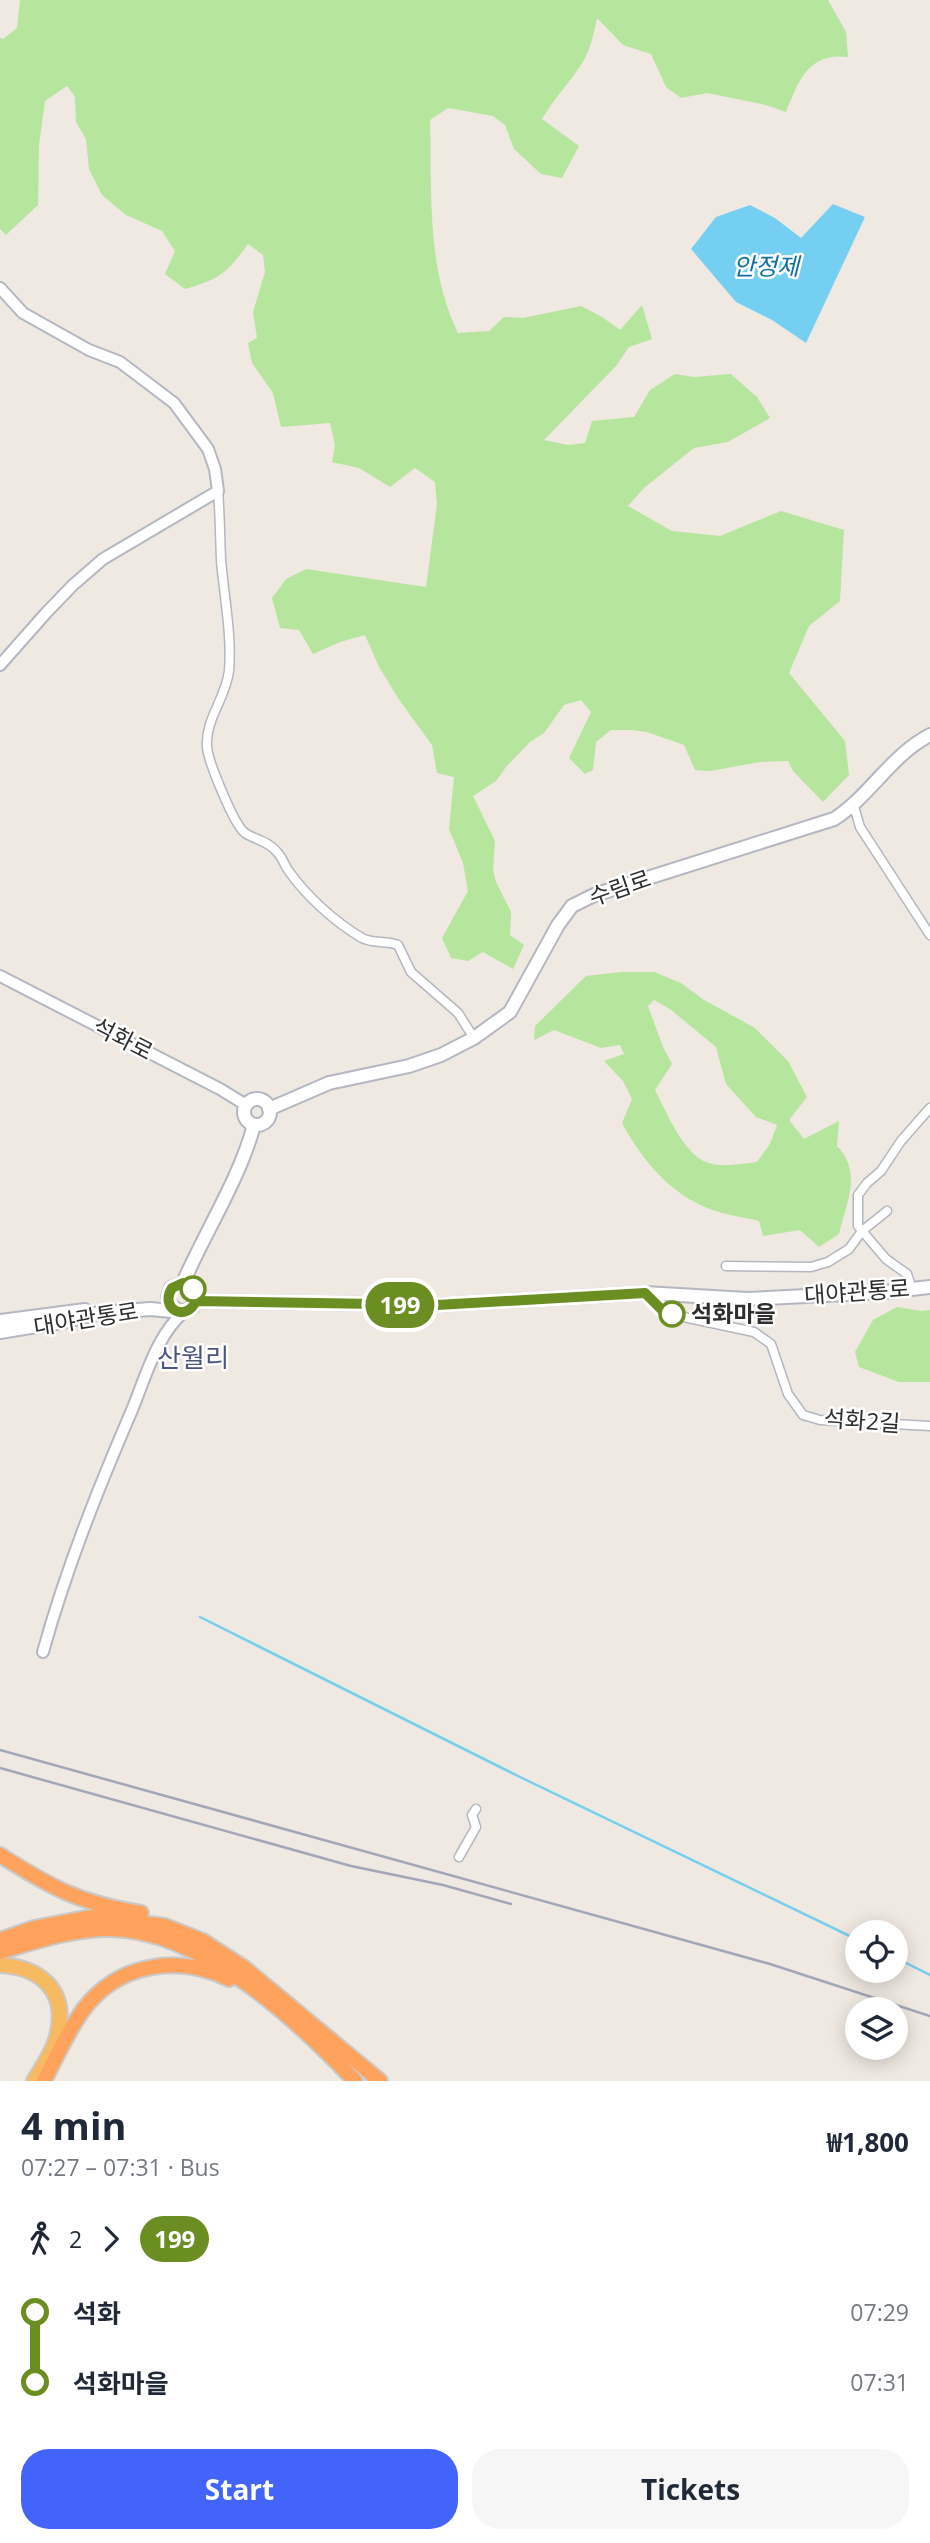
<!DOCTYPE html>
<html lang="en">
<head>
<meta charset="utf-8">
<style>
	body { margin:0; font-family:"Open Sans","Noto Sans KR",sans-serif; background:#f6f6f7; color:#1f2937; height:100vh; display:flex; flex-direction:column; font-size:26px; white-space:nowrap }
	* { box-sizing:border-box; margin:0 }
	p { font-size:23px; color:#747a83 }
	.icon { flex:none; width:38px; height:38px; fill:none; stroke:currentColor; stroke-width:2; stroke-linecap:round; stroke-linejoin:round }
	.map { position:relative; height:2081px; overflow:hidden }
	.drawer { display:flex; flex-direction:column; background:#fff; flex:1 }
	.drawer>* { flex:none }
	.badge { padding:0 14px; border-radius:23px; font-size:24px; line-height:46px }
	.tools { position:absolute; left:845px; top:1920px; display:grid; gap:14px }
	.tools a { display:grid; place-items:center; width:63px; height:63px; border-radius:50%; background:#fff; box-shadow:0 4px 18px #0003; font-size:35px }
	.map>.badge { position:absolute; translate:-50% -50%; box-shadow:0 0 0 4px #fff }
	.legs { display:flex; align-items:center; gap:10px; height:77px; padding:0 21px; font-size:23px }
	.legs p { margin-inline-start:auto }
	.summary { display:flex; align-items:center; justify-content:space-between; height:119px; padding:0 21px }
	h1 { font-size:38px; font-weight:700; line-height:52px }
	.primary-button { display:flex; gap:14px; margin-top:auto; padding:14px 21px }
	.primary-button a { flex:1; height:80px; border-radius:28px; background:#4264fb; color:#fff; font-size:28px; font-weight:700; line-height:80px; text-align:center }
	.primary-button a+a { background:#f6f6f7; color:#1f2937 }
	ul { padding:0 21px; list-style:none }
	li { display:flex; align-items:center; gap:24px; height:70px; font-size:26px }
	li i { display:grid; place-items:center; width:10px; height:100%; margin:0 9px; background:currentColor }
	li i::after { content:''; width:18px; height:18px; margin:-9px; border:5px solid; border-radius:50%; background:#fff }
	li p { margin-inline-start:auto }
	li:first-child i { background:linear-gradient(#0000 50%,currentColor 0) }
	li:last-child i { background:linear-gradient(currentColor 50%,#0000 0) }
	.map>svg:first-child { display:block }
	.green { fill:#b6e59e; fill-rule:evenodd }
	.water { fill:#75cff0 }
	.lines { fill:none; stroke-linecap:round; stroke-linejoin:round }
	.stream { stroke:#75cff0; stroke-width:2.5 }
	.minor-casing { stroke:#b4b7c1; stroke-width:11 }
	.tertiary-casing { stroke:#b4b7c1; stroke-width:14 }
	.secondary-casing { stroke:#b4b7c1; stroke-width:16 }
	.trunk-casing { stroke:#c9c9c9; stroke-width:18 }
	.motorway-casing { stroke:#c9c9c9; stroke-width:18 }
	.minor { stroke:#fff; stroke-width:8 }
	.tertiary { stroke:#fff; stroke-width:10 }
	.secondary { stroke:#fff; stroke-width:12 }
	.trunk { stroke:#f8ba60; stroke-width:14 }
	.motorway { stroke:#ffa35c; stroke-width:14 }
	.rail { stroke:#a3a6b8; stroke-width:2.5 }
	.line-1-casing { stroke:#fff; stroke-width:16 }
	.line-1 { stroke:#6b8e23; stroke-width:10 }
	.stop-1-dot { fill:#fff; stroke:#6b8e23; stroke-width:3.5 }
	.labels { text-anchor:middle; stroke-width:5; stroke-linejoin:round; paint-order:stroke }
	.street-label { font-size:23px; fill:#2e2e2e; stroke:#fff }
	.stop-label { font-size:23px; font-weight:bold; fill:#2e2e2e; stroke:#fff; text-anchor:start }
	.water-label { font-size:24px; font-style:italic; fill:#0d6fa3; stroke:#fff }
	.quarter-label { font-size:26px; fill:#4d5680; stroke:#fff }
</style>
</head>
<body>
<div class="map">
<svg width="930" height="2081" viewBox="0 0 930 2081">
	<rect width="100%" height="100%" fill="#efe9e1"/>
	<path class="green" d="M 20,0 L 828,0 L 846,32 L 848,57 C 808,52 798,82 786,112 L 766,105 L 707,93 L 681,98 L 666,87 L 651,54 L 623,45 L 597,18 C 594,33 591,47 584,60 C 572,80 555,97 542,119 L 579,146 L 562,178 L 541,174 L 514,149 L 505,125 L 493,116 L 448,108 L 430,120 C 432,192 426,267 458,333 L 489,331 L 504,317 L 523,318 L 581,306 L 602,317 L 620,330 L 642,305 L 652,339 L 629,347 L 616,366 L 544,440 L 568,445 L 585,443 L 592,421 L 634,417 L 650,390 L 675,374 L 694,377 L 731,374 L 757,397 L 770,418 L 728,442 L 694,448 L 644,488 L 628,506 L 672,531 L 692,533 L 720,536 L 781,511 L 844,530 L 840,601 L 809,626 L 789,673 L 845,741 L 849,775 L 823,802 L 793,771 L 788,761 L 760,762 L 710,771 L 695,770 L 684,745 L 647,732 L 632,730 L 611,730 L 596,742 L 593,770 L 585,774 L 569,758 L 591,712 L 581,700 L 564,705 L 544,733 L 530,742 L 506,767 L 496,781 L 473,796 L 495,841 L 493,870 L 496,882 L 511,912 L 510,935 L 524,945 L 513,969 L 483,952 L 468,961 L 451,958 L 442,938 L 468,891 L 463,863 L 449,829 L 454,777 L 437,773 L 432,745 L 400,701 L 379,667 L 365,635 L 340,642 L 313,654 L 299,630 L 280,628 L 272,598 L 286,579 L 306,569 L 426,587 L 437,504 L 435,482 L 415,468 L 390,487 L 359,468 L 332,462 L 335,445 L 330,423 L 281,427 L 273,393 L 252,363 L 248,343 L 257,338 L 253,312 L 265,272 L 263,255 L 248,244 C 226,274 220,279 185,289 L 165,274 L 175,251 L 162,231 L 126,215 L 102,195 L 89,169 L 86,139 L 76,122 L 75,97 L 67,86 L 45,101 L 39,145 L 38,205 L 6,235 L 0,229 L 0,38 L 3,39 L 17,28 Z
		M 621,972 L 654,972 L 681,983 L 704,1000 L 755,1028 L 788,1061 L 807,1097 L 789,1120 L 804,1139 L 839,1121 L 837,1146 C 863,1173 846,1203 839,1234 L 819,1247 L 800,1230 L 763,1236 L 759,1221 C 743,1217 725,1215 710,1209 C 670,1194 642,1160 622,1123 L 632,1099 L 623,1081 L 604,1061 L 624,1054 L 620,1045 L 601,1048 L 554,1030 L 534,1040 L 535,1026 L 586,976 ZM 654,1000 L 670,1009 L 716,1047 L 726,1084 L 756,1117 L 777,1125 L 770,1144 L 757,1162 C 741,1164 721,1168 706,1162 C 683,1153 666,1111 655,1090 L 672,1064 L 663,1047 L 648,1006 Z
		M 897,1307 L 921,1311 L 930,1310 L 930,1382 L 899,1382 L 859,1367 L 855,1352 L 873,1320 Z"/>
	<path class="water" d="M 833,204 L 865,217 L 806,343 L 772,320 L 736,302 L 691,249 L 716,217 L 750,205 L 775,218 L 801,238 Z"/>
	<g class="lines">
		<path class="stream" d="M 200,1617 L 522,1778 L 858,1940
			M 896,1958 L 930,1975"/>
		<g class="minor-casing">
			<path id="minor" d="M 218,491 C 220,514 220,537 221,560 C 224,596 232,635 229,671 C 226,698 205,719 207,747 C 208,761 234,825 245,833 C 256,840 268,841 277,852 C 282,857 284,864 288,870 C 306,896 335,922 362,938 C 373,944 386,940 398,945 L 411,972 L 458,1013 L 474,1038
				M 853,803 L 860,827 L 930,935
				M 726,1266 L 811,1267 L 828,1262 L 849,1249 L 862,1231 L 887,1211
				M 912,1289 L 907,1274 L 886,1259 L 858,1226 L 858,1195 L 867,1183 L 881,1171 L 901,1141 L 930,1108
				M 645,1293 L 665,1313 L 754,1332 L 771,1344 L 788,1394 L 803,1415 L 820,1420 L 930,1426
				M 459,1857 L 476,1827 L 472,1815 L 476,1809"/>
		</g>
		<g class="tertiary-casing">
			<path id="tertiary" d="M 0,288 L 23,313 L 89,350 L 120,362 L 174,403 L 208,449 L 215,469 L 218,491 L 103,559 L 73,585 L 46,613 L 0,665
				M 0,976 L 220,1089 L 246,1105
				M 43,1652 C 66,1569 98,1489 132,1410 C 146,1376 157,1334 185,1311"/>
		</g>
		<g class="secondary-casing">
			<path id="secondary" d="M244 1112a13 13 0 1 1 26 0a13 13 0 1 1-26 0Z
				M 269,1109 L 329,1083 L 409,1066 L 441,1055 L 474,1038 L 510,1012 L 558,925 L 572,906 L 594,895 L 834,819 C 870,796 891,755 930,735
				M 183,1283 C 205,1232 240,1178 254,1125
				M 196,1301 L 437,1305 L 645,1293 L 747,1299 L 885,1292 L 930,1287
				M 0,1321 L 85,1310
				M 0,1332 L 67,1321 L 99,1313 L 150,1309 L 182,1312 L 193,1307 L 196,1296 L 193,1289 L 183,1283 L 171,1288 L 168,1297 L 170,1305 L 179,1311"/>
		</g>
		<g class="trunk-casing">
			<path id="trunk" d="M 0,1965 C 39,1967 67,1989 58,2032 C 55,2049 43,2066 34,2081"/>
		</g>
		<g class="motorway-casing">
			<path id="motorway" d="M 0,1855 C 52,1888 79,1903 141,1913
				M 0,1940 L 34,1928 L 91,1917 L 165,1926 L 203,1941 L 243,1967 L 380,2081
				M 0,1952 C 37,1941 71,1929 110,1929 C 201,1930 296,2019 355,2081
				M 44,2081 C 56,2057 68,2031 83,2010 C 118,1963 178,1954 229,1979"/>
		</g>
		<use href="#minor" class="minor"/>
		<use href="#tertiary" class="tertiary"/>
		<use href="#secondary" class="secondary"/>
		<use href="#trunk" class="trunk"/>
		<use href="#motorway" class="motorway"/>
		<path class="rail" d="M 0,1750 L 770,1964 L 930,2016
			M 0,1768 L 351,1866 L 443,1885 L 511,1904"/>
	</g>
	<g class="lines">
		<g class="line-1-casing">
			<path id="line-1" d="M 193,1289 L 183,1283 L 172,1288 C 159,1309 186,1323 196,1301 L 437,1305 L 645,1293 L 665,1313 L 672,1314"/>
		</g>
		<use href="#line-1" class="line-1"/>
	</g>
	<g class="stop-1-dot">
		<circle cx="193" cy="1289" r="12"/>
		<circle cx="672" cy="1314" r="12"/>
	</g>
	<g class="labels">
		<g class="street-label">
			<text transform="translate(620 888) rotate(-19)" y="8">수림로</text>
			<text transform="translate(123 1039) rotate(27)" y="8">석화로</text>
			<text transform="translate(857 1292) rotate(-4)" y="8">대야관통로</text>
			<text transform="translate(86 1319) rotate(-9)" y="8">대야관통로</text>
			<text transform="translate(862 1421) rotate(4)" y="8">석화2길</text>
		</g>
		<g class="stop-label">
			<text x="691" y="1322">석화마을</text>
		</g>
		<g class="water-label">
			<text x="766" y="275">안정제</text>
		</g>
		<g class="quarter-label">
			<text x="193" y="1367">산월리</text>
		</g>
	</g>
</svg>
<div class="tools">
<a><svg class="icon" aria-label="locate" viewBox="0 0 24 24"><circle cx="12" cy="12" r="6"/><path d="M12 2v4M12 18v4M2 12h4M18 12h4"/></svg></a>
<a><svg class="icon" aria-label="layers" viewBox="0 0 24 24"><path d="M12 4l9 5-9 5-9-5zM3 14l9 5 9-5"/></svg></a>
</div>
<b class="badge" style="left:400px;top:1305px;background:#6b8e23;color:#fff">199</b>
</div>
<section class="drawer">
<div class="summary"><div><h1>4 min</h1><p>07:27 – 07:31 · Bus</p></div><b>₩1,800</b></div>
<div class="legs"><svg class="icon" aria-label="walk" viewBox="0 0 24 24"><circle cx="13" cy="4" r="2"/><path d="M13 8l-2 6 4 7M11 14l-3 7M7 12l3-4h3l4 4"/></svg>2<svg class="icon" aria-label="forward" viewBox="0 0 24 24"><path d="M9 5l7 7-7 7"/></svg><b class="badge" style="background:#6b8e23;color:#fff">199</b></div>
<ul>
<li><i style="color:#6b8e23"></i><b>석화</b><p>07:29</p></li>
<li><i style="color:#6b8e23"></i><b>석화마을</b><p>07:31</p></li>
</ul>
<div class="primary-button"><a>Start</a><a>Tickets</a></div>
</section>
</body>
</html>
